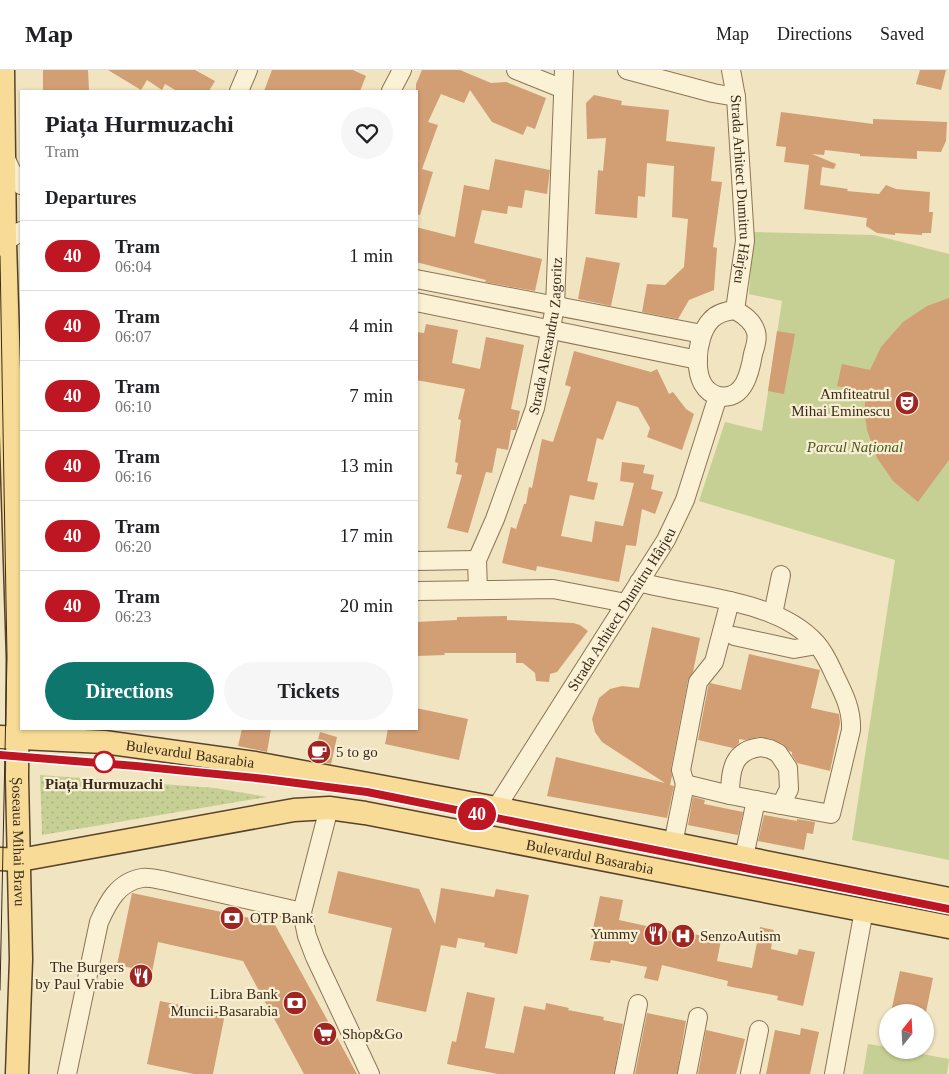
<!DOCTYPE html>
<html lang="en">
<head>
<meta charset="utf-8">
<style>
	body { margin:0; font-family:"Times New Roman",serif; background:#f6f6f6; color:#202124; height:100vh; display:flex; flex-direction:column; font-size:19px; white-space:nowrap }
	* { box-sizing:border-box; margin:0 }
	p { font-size:16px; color:#757577 }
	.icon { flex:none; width:28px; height:28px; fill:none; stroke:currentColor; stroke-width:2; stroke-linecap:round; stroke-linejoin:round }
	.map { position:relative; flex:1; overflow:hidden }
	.drawer { position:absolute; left:20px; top:20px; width:398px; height:640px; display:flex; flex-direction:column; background:#fff; border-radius:0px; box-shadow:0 1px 4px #0004 }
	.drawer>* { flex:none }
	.badge { padding:0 10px; border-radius:16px; font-size:18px; line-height:32px }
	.needle { width:32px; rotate:18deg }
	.tools { position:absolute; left:879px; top:934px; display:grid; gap:10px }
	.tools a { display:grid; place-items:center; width:55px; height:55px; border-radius:50%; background:#fff; box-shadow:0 1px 4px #0004; font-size:25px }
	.map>.badge { position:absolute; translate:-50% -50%; box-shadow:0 0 0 2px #fff }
	h2 { padding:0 25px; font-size:19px; line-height:45px }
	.round { display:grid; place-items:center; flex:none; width:52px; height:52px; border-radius:26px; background:#f6f6f6 }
	.headline { display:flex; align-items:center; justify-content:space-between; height:85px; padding:0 25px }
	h1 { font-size:24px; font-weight:600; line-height:38px }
	.cta { display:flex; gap:10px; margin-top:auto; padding:10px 25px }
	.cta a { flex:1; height:58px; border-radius:30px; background:#0f766e; color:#fff; font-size:20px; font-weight:600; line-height:58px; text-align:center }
	.cta a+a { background:#f6f6f6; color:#202124 }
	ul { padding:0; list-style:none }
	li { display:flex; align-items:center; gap:15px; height:70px; padding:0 25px; border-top:1px solid #e0e0e0 }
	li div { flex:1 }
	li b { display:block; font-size:19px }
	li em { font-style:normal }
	li .badge { min-width:55px; font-weight:700; text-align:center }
	header { display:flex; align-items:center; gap:30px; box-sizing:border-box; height:70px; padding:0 25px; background:#fff; border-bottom:1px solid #e0e0e0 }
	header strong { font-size:24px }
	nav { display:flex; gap:28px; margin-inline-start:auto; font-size:18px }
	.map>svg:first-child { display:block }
	.grass { fill:url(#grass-dots) }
	.green { fill:#c7d094 }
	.building { fill:#d29e74 }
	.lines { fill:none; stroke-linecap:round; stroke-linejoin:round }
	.minor-casing { stroke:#8c7457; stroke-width:20 }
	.major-casing { stroke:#59422c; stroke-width:25 }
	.minor { stroke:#fbf1d4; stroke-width:18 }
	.major { stroke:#f7db96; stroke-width:22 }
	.tram { stroke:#3a2c1c; stroke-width:1 }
	.line-casing { stroke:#fff; stroke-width:11 }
	.line { stroke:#be1622; stroke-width:8 }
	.stop-dot { fill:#fff; stroke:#be1622; stroke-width:2.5 }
	.labels { text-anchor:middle; stroke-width:4.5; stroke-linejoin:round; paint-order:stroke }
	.street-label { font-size:15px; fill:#3a2c1c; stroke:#f8eed1 }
	.poi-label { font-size:15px; fill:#3a2c1c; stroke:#f8eed1; text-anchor:end }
	.park-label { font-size:15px; font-style:italic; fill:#495821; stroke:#f8eed1 }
	.stop-label { font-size:15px; font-weight:bold; fill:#3a2c1c; stroke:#f8eed1 }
</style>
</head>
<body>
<header>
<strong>Map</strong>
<nav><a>Map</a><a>Directions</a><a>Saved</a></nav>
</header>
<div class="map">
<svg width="949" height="1004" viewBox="0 0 949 1004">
	<defs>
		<pattern id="grass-dots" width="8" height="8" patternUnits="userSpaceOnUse" patternTransform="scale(1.25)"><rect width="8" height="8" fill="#c7d094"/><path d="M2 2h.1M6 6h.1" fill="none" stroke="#acb37f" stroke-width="1.8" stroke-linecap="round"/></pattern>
	</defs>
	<rect width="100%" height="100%" fill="#f1e4c1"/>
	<path class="grass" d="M 40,705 L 215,718 L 267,727 L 42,765 Z"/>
	<path class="green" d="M 753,162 L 874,165 L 949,184 L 949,790 L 852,770 L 895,490 L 699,431 L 725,352 L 762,361 L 782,231 L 749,224 Z
		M 868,974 L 887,977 L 888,980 L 902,980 L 949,989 L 947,1004 L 863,1004 Z"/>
	<path class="building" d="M 43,0 L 88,0 L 89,20 L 43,21 Z
		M 108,0 L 195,0 L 215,11 L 209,21 L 177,21 L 165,14 L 162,20 L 147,10 L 141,20 Z
		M 272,0 L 353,0 L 366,6 L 360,21 L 264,21 Z
		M 422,0 L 460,0 L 491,13 L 506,12 L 546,28 L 535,59 L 527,56 L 523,65 L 492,52 L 470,20 L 464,33 L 441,24 L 428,52 L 438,55 L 422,99 L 433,102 L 420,145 L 416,144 L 416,14 Z
		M 920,0 L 946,0 L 941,20 L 916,14 Z
		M 594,25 L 622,31 L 621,35 L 669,40 L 666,71 L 715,77 L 711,111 L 722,112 L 713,177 L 717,178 L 714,220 L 689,230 L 678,249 L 642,242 L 647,214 L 665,215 L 684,197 L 688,149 L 672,147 L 674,96 L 647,93 L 645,127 L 638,126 L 637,148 L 595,144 L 598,100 L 603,101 L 606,68 L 587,69 L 586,33 Z
		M 781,42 L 873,54 L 873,49 L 947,52 L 946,71 L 941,82 L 917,81 L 917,89 L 860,86 L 860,84 L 825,80 L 824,85 L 812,84 L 836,94 L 834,99 L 822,97 L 820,115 L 848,119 L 847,121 L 879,124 L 886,115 L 896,119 L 930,122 L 929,142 L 933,142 L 931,163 L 922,163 L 922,165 L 895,163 L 895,165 L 877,163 L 866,156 L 867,148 L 804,139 L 809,95 L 784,92 L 786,77 L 776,76 Z
		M 495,89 L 550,100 L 547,124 L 525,120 L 522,138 L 508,136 L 507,144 L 482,140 L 474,173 L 542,189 L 535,221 L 485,212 L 486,210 L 416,192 L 416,157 L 455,167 L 464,115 L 489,120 Z
		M 586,187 L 620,193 L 611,236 L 578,229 Z
		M 949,228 L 949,390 L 918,432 L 893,411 L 877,388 L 867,360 L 865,346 L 865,322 L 837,316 L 842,294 L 870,300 L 881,277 L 903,252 L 927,236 Z
		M 426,254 L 458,260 L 452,293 L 480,299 L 486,267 L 524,275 L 511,339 L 520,341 L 516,360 L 511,360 L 508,380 L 497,378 L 492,403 L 486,402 L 468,463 L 447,458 L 462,405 L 456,404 L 458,393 L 455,392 L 461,350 L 458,349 L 465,319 L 416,310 L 416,262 L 424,263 Z
		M 777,261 L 795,264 L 784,324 L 768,321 Z
		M 574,281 L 651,302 L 657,299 L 669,324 L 673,322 L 686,339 L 694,344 L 682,380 L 647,367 L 650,358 L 638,337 L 617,331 L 603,370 L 597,368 L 587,411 L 598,413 L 594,430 L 570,425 L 561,466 L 592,472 L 595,451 L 623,456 L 634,413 L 620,411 L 622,392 L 645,395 L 643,403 L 654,405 L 651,419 L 663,422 L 655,444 L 642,439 L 636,476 L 626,475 L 619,512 L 537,496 L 536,501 L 502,493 L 511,457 L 516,459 L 524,434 L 526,434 L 529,417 L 532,418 L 542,369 L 553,372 L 571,317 L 565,315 Z
		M 507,546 L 507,550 L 573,553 L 580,555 L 588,561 L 557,602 L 550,604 L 549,612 L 536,611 L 535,603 L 523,593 L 516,593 L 516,583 L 444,583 L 445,585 L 416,586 L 416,552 L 457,550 L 457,547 Z
		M 652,557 L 700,568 L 693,602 L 688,610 L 671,698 L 672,706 L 670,715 L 674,716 L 667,748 L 547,726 L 556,687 L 665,713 L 602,672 L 595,662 L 592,649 L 599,628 L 610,619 L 622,616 L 639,618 Z
		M 749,584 L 820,600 L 811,638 L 839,644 L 840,653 L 830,701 L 797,693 L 792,685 L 792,682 L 789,681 L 783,674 L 772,669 L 759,667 L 745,670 L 739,669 L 739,673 L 733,678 L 698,670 L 708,617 L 710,613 L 741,620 Z
		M 416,638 L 468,649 L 459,690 L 385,674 L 388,659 L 416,659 Z
		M 242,659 L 271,659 L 267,682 L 238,676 Z
		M 320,662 L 337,667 L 331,694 L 313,689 Z
		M 693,727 L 705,730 L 704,734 L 743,742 L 738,765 L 688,755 Z
		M 764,745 L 797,751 L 797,749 L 815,752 L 813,764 L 807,763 L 804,780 L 758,771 Z
		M 338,801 L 419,819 L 435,854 L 441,818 L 494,827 L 496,819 L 529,825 L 517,884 L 484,877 L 485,873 L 458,868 L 456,878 L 441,875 L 426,942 L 376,931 L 392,858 L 328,843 Z
		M 132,823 L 274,853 L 357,1004 L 304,1004 L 243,891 L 158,872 L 152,902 L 117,895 Z
		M 600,826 L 623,830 L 619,850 L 674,862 L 675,860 L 721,870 L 717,891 L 752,898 L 760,857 L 774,860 L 771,879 L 797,885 L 799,879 L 815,882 L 803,936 L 777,930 L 778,926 L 727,916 L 728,911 L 662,895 L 658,911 L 644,908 L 647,897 L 611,890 L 610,893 L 590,890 L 595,868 L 591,868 Z
		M 900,901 L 933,908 L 926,942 L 891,942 Z
		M 467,922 L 495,928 L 485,978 L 514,983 L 524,936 L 545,940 L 546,933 L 569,938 L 568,940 L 604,947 L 603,950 L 623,954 L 614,1004 L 498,1004 L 447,994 L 452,971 L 456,972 Z
		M 160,931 L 225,944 L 213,1004 L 194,1004 L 147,994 Z
		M 647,943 L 686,951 L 677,1004 L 635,1004 Z
		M 801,958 L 819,962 L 810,1004 L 766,1004 L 775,960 L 800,965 Z
		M 706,960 L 745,969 L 736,1004 L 698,1004 Z"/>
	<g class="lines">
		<g class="minor-casing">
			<g id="minor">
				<path d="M 516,0 L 563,19"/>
				<path d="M 627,0 L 713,23 L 736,27"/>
				<path id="s1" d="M 731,0 L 736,27 L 745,171 L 735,240"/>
				<path d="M 239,21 L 248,0"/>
				<path d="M 391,21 L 402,0"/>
				<path d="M 5,87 L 13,104 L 21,115"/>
				<path d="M 5,172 L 21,161"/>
				<path d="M 416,209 L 702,264"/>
				<path d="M 416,232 L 698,290"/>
				<path d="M 735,240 C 744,245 753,251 756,262 C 758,269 755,277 753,284 C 750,302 744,331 719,326 C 689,320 695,266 711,250 C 717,243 726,241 735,240 Z"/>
				<path d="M 416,491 L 477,490"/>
				<path d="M 639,512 C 693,527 777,529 816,573 C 825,583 830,595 835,606 C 844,624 852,640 851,660 L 831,744 L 781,735"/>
				<path id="s2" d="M 478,520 L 477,490 L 495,449 L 535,338 L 555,237 L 564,0"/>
				<path d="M 416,521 L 553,519 L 626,533"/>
				<path d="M 730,531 L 714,592 L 698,612 L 681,700 L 685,714 L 730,725"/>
				<path d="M 773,544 L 781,505"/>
				<path d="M 734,566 L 794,579 L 817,575"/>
				<path d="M 761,677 L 770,679 L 778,683 L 788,698 L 789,719 L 781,735 L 730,725 C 730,700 733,680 761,677 Z"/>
				<path d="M 329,738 L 302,842 L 307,866 L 315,887 L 370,1004"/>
				<path id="s3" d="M 496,738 L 666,470 L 685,430 L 718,326"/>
				<path d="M 673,774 L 685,714"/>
				<path d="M 744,787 L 756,730"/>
				<path d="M 67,1004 L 99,852 C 108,832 118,812 142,808 C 148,807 156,809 162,810 L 302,842"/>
				<path d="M 624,1004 L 638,934"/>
				<path d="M 687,1004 L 698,947"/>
				<path d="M 750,1004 L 759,960"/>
				<path d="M 834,1004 L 864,840"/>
			</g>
		</g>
		<g class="major-casing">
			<g id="major">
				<path id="s4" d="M 3,0 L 5,172 L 18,588 L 17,708 L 21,889 L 17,1004"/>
				<path id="s5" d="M 0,667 L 104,672 L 255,693 L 496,738 L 949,829"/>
				<path id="s6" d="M 0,789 L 20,790 L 294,740 L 329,738 L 365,743 L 949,857"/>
			</g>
		</g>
		<use href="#minor" class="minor"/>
		<use href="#major" class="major"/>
		<path class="tram" d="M 0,186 L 7,587 L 0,920"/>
	</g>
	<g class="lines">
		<g class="line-casing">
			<path id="line" d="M 0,685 L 136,696 L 265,709 L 367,722 L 949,839"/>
		</g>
		<use href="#line" class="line"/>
	</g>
	<defs>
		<g id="theatre-disc" transform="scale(1.25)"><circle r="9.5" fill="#9f2523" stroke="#f8eed1"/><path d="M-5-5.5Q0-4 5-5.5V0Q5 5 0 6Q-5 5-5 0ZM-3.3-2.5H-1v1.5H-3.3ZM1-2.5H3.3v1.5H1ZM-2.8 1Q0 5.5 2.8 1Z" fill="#fff"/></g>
		<g id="cafe-disc" transform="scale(1.25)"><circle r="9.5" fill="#9f2523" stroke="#f8eed1"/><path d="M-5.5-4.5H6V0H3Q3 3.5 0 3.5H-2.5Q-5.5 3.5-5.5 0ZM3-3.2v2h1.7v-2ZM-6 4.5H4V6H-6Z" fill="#fff"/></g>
		<g id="bank-disc" transform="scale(1.25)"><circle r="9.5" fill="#9f2523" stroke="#f8eed1"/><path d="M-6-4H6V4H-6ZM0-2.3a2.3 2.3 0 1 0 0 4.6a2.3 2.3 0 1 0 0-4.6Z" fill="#fff"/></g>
		<g id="restaurant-disc" transform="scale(1.25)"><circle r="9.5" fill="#9f2523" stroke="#f8eed1"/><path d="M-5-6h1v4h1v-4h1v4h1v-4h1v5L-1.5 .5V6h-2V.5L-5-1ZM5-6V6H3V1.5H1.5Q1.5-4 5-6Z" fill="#fff"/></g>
		<g id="hospital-disc" transform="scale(1.25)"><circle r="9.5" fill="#9f2523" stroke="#f8eed1"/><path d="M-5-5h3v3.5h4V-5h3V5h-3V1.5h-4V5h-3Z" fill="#fff"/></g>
		<g id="supermarket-disc" transform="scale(1.25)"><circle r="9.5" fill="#9f2523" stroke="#f8eed1"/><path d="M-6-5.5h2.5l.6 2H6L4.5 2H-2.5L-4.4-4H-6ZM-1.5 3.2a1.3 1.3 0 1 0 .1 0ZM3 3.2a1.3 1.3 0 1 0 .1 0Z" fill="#fff"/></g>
	</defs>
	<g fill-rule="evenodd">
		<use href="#theatre-disc" x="907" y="333"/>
		<use href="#cafe-disc" x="319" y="682"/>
		<use href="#bank-disc" x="232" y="848"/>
		<use href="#restaurant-disc" x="656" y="864"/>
		<use href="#hospital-disc" x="683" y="866"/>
		<use href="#restaurant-disc" x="141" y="906"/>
		<use href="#bank-disc" x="295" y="933"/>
		<use href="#supermarket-disc" x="325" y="964"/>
	</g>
	<circle class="stop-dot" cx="104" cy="692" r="10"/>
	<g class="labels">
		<g class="street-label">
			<text dy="5" stroke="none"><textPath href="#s1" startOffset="120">Strada Arhitect Dumitru Hârjeu</textPath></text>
			<text dy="5" stroke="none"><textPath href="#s2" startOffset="266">Strada Alexandru Zagoritz</textPath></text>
			<text dy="5" stroke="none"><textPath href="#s3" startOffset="235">Strada Arhitect Dumitru Hârjeu</textPath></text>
			<text dy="5" stroke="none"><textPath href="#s5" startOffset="191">Bulevardul Basarabia</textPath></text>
			<text dy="5" stroke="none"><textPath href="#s4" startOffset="772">Șoseaua Mihai Bravu</textPath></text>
			<text dy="5" stroke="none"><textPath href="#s6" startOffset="599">Bulevardul Basarabia</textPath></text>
		</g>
		<g class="poi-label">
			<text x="890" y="329">Amfiteatrul<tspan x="890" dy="17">Mihai Eminescu</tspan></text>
			<text x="336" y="687" text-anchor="start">5 to go</text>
			<text x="250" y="853" text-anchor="start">OTP Bank</text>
			<text x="638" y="869">Yummy</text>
			<text x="700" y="871" text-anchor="start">SenzoAutism</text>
			<text x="124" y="902">The Burgers<tspan x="124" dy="17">by Paul Vrabie</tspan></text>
			<text x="278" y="929">Libra Bank<tspan x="278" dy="17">Muncii-Basarabia</tspan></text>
			<text x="342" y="969" text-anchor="start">Shop&amp;Go</text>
		</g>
		<g class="park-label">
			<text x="855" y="382">Parcul Național</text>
		</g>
		<g class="stop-label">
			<text x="104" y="719">Piața Hurmuzachi</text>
		</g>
	</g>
</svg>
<div class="tools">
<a><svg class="needle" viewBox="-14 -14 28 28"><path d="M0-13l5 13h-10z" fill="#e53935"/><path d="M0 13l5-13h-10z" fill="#757577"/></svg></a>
</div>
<b class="badge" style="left:477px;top:744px;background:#be1622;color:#fff">40</b>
<section class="drawer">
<div class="headline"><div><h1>Piața Hurmuzachi</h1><p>Tram</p></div><a class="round"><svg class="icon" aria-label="heart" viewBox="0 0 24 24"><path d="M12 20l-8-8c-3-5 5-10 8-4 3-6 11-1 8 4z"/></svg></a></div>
<h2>Departures</h2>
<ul>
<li><span class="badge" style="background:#be1622;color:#fff">40</span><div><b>Tram</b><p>06:04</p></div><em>1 min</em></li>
<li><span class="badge" style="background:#be1622;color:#fff">40</span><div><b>Tram</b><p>06:07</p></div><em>4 min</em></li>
<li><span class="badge" style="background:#be1622;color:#fff">40</span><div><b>Tram</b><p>06:10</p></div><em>7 min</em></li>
<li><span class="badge" style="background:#be1622;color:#fff">40</span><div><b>Tram</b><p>06:16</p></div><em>13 min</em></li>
<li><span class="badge" style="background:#be1622;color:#fff">40</span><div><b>Tram</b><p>06:20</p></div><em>17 min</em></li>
<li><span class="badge" style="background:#be1622;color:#fff">40</span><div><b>Tram</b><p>06:23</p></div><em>20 min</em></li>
</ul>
<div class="cta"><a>Directions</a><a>Tickets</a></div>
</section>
</div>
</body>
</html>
